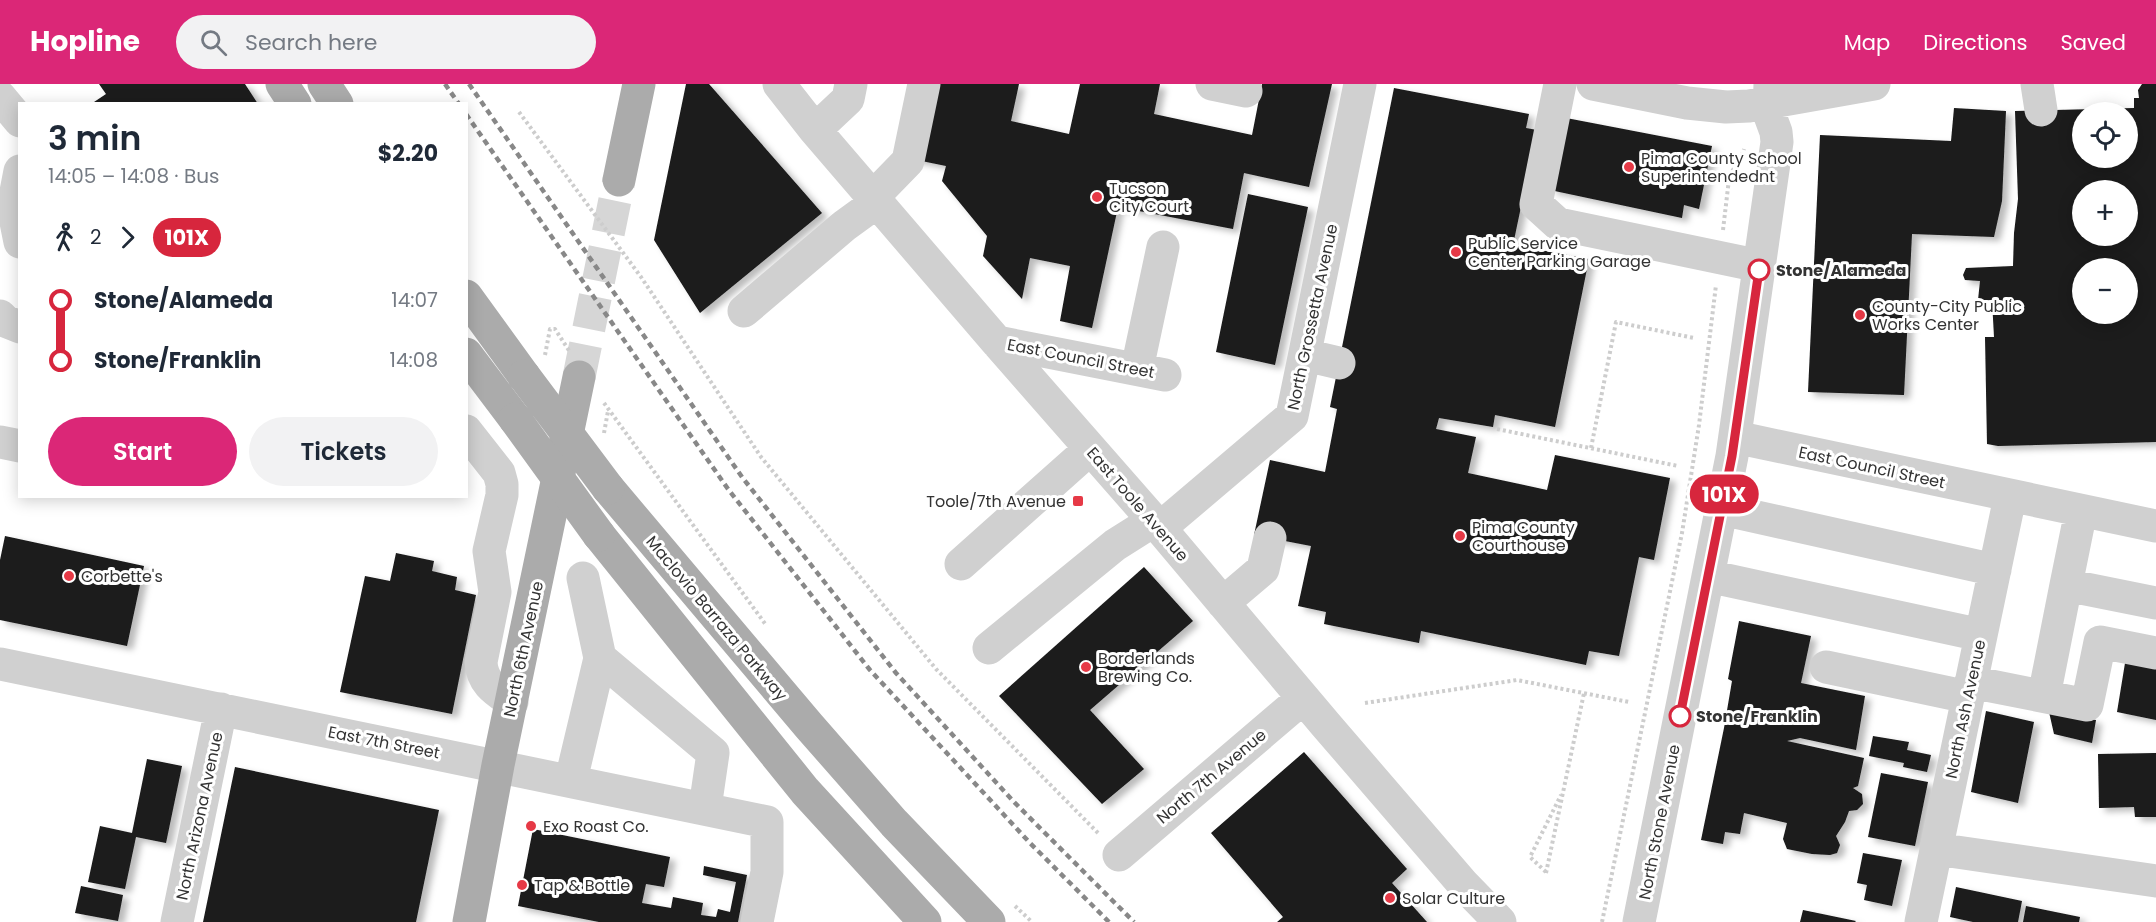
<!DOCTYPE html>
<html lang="en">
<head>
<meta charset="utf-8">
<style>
	body { margin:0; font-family:Poppins,sans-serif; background:#f2f2f3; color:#1f2937; height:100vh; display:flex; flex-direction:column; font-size:22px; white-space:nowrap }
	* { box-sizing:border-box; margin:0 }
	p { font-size:20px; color:#747a83 }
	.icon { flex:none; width:33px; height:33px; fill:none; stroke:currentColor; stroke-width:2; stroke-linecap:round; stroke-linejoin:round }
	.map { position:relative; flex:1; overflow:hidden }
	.drawer { position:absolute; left:18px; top:18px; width:450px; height:396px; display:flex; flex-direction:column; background:#fff; border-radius:0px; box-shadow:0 3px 15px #0003 }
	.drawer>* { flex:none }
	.badge { padding:0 12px; border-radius:20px; font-size:21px; line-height:39px }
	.controls { position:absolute; left:2072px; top:18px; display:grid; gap:12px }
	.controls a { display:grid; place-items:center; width:66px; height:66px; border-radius:50%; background:#fff; box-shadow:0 3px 15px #0003; font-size:30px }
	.map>.badge { position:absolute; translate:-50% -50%; box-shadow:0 0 0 3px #fff }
	.legs { display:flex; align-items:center; gap:9px; height:66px; padding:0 30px; font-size:20px }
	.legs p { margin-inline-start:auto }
	.head { display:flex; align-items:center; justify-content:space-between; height:102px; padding:0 30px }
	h1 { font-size:33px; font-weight:600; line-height:45px }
	.cta { display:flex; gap:12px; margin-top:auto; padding:12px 30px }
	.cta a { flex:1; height:69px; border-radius:36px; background:#db2777; color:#fff; font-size:24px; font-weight:600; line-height:69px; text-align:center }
	.cta a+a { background:#f2f2f3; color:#1f2937 }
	ul { padding:0 30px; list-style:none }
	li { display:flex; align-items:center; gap:21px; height:60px; font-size:22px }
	li i { display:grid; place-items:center; width:9px; height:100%; margin:0 8px; background:currentColor }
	li i::after { content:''; width:15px; height:15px; margin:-8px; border:4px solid; border-radius:50%; background:#fff }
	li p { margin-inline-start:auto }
	li:first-child i { background:linear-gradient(#0000 50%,currentColor 0) }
	li:last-child i { background:linear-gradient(currentColor 50%,#0000 0) }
	header { display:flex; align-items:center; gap:36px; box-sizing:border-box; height:84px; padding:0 30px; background:#db2777; color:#fff }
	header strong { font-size:28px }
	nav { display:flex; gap:33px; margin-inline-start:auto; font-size:21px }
	.search { width:420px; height:54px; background:#f2f2f3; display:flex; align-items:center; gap:15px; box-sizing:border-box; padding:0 21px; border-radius:33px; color:#747a83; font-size:22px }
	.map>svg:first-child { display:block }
	.building { fill:#1a1a1a; fill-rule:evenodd; filter:url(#shadow) }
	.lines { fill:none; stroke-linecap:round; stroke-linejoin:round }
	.major-tunnel { stroke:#d6d6d6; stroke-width:33; stroke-dasharray:33 16; stroke-linecap:butt }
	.path { stroke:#cdcdcd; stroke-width:4; stroke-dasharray:3 3; stroke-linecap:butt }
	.minor { stroke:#d0d0d0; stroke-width:33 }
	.major { stroke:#ababab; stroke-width:33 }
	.rail { stroke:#888; stroke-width:4.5; stroke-dasharray:6 4.5; stroke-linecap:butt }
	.major-bridge { stroke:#ababab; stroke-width:33 }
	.line-1-casing { stroke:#fff; stroke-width:14 }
	.line-1 { stroke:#d7263d; stroke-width:9 }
	.poi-dot { fill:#e63946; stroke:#fff; stroke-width:2 }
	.stop-1-dot { fill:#fff; stroke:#d7263d; stroke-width:3 }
	.labels { text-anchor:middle; stroke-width:6; stroke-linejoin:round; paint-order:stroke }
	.poi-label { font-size:16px; fill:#333; stroke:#fff; text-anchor:start }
	.stop-label { font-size:16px; font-weight:bold; fill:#333; stroke:#fff; text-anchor:start }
	.street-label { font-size:16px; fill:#333; stroke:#fff }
</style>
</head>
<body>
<header>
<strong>Hopline</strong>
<div class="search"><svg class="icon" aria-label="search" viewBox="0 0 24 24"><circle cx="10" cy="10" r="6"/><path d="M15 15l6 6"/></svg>Search here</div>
<nav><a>Map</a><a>Directions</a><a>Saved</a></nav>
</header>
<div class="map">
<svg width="2156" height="838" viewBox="0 0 2156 838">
	<defs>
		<filter id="shadow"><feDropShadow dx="6" dy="4" stdDeviation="3" flood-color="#0004"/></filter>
	</defs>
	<rect width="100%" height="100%" fill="#fff"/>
	<path class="building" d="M 99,0 L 245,0 L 258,20 L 91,20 L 106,10 Z
		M 686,0 L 709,0 L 822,129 L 700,229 L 654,156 Z
		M 929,0 L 1019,0 L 1011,37 L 1069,50 L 1080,0 L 1160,0 L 1154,30 L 1252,51 L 1262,0 L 1332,0 L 1309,103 L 1244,89 L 1233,145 L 1118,123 L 1092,244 L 1060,237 L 1070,182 L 1030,174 L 1022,215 L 983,172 L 987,152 L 942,97 L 946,82 L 912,75 Z
		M 2142,0 L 2156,0 L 2156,358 L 1998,362 L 1987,360 L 1985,253 L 1994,253 L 1992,216 L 1978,216 L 1980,197 L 1965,196 L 1963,191 L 1966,184 L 2013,182 L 2014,149 L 2018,115 L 2015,27 L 2134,24 L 2134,14 L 2139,14 L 2138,6 ZM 2082,28 L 2127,28 L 2127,74 L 2082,74 ZM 2082,106 L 2127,106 L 2127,152 L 2082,152 ZM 2082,184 L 2127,184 L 2127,230 L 2082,230 Z
		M 1394,4 L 1529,30 L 1526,44 L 1537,46 L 1513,161 L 1589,175 L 1555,343 L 1495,331 L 1493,343 L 1439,334 L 1436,345 L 1476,353 L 1468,389 L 1547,406 L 1555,371 L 1670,394 L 1654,476 L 1639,473 L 1619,572 L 1589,567 L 1586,581 L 1421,547 L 1419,559 L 1324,540 L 1326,528 L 1298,522 L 1311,462 L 1254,451 L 1270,376 L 1325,388 L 1337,325 L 1330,323 Z
		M 1954,24 L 2006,27 L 2002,117 L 1994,153 L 1912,150 L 1904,311 L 1808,308 L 1820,51 L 1951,57 Z
		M 1561,33 L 1712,62 L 1699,125 L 1684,121 L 1682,134 L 1550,106 Z
		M 1248,110 L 1308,123 L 1275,281 L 1216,268 Z
		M 5,452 L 144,482 L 127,562 L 0,536 L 0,476 Z
		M 396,469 L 434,477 L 432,487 L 457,493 L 455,506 L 476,511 L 452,630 L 340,608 L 365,492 L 390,497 Z
		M 1144,483 L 1193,537 L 1090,626 L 1144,685 L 1102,720 L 999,612 Z
		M 1739,537 L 1811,552 L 1801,599 L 1865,612 L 1856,666 L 1800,654 L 1787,657 L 1864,674 L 1858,702 L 1853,704 L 1862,710 L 1863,720 L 1857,726 L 1849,727 L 1845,738 L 1836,752 L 1840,761 L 1837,769 L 1830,771 L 1812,770 L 1787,765 L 1783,755 L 1787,739 L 1744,729 L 1740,750 L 1725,748 L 1723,760 L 1701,756 L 1724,644 L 1732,597 L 1728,595 Z
		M 2126,573 L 2156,580 L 2156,636 L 2117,628 Z
		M 1986,627 L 2034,638 L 2018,719 L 1971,708 Z
		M 2049,628 L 2096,636 L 2092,659 L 2054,650 Z
		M 1873,652 L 1909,658 L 1907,666 L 1931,671 L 1927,688 L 1903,683 L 1904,679 L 1869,672 Z
		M 1304,668 L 1407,785 L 1392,799 L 1427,838 L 1277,838 L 1283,833 L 1211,749 Z
		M 2156,669 L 2156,733 L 2135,733 L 2134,723 L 2099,724 L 2098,670 Z
		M 147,675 L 182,682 L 166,759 L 136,753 L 125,805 L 88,798 L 100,742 L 132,749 Z
		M 235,683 L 439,726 L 416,838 L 203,838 Z
		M 1881,689 L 1928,698 L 1915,762 L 1868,753 Z
		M 533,745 L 670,773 L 664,803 L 646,800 L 642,819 L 671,824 L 673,813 L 703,819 L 701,831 L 716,833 L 718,825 L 730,828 L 736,798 L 703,791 L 704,782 L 747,791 L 738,838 L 599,838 L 518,822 Z
		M 1863,769 L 1902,776 L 1892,822 L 1864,816 L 1867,801 L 1857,799 Z
		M 81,802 L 123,811 L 118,837 L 75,829 Z
		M 1956,803 L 2022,817 L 2018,838 L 1973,838 L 1950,833 Z
		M 2026,822 L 2080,833 L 2079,838 L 2023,838 Z
		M 1803,826 L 1856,837 L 1855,838 L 1800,838 Z"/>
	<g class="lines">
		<path class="major-tunnel" d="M 579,293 L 619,96"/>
		<path class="path" d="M 519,28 L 641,193 L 761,373 L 936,585 L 1100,751
			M 1723,146 L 1729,95 C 1732,84 1741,76 1744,65
			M 545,271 L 550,245 L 555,245 L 570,268
			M 604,319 L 766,541
			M 1497,345 L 1678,382
			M 604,349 L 608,327
			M 1591,364 L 1616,238 L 1694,254
			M 1365,619 L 1517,596 L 1629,618
			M 1546,788 L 1530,773 L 1561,711
			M 1546,789 L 1584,609
			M 1015,822 L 1032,838
			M 1602,838 L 1682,449 L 1699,341 L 1716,201"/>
		<path class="minor" d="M 779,0 L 815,46 L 997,258 L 1160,444 L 1326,641 L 1463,800 L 1500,838
			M 1212,0 L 1246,7
			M 1560,0 L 1536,120 L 1558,140 L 1760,182
			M 1593,0 L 1687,19 L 1726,23 L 1749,22 L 1874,0
			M 2037,0 L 2041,26
			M 0,13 L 20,37
			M 815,46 L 848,15 L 851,0
			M 20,87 L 13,123 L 20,158
			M 873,113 L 908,77 L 924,0
			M 744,227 L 844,142 L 877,118
			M 0,232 L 5,237 L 20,243
			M 997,258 L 1165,291
			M 1305,271 L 1339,279
			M 1137,285 L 1163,163
			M 466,347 L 499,389 L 502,400 L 502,411 L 489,467 L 495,508 L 481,578 C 482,599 496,607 512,618
			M 1735,353 L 2156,442
			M 0,358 L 20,362
			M 1721,425 L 1995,486
			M 1160,444 L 1292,332 L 1360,0
			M 961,480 L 1090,365
			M 1708,492 L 1981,551
			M 583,494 L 600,574 L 713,669 L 705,724
			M 2066,501 L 2081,427
			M 1223,519 L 1263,485 L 1270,454
			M 989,564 L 1115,461 L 1153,437
			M 0,580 L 767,738 L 767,788 L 757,838
			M 1826,583 L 1968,613
			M 1971,598 L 2087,621 L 2100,558 L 2156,569
			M 2044,612 L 2066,501 L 2156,519
			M 571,696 L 600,574
			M 1936,765 L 2156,797
			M 1119,771 L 1303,614
			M 177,838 L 221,625
			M 1639,838 L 1732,372 L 1777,58 L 1776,48 L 1769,29 L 1770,0
			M 1921,838 L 2010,413"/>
		<path class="major" d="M 282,0 L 295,20
			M 324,0 L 337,20
			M 619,96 L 639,0
			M 466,212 L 524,292
			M 466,270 L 515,335
			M 608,404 L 809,642 L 894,739 L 989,838
			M 599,451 L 805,707 L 925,838
			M 469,838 L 498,681 L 579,293"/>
		<path class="rail" d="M 445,0 L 459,20
			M 469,0 L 742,393 L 896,589 L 1014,718 L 1134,838
			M 466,30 L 728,405 L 870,586 L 1030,759 L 1109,838"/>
		<path class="major-bridge" d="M 524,292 L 608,404
			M 515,335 L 599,451"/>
	</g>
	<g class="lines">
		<g class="line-1-casing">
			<path id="line-1" d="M 1680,632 L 1732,372 L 1759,186"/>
		</g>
		<use href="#line-1" class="line-1"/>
	</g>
	<g class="poi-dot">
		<circle cx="1629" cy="83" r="6"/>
		<circle cx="1097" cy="113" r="6"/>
		<circle cx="1456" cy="168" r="6"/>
		<circle cx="1860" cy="231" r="6"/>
		<rect x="1072" y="411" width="12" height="12" rx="3"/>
		<circle cx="1460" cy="452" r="6"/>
		<circle cx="69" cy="492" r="6"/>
		<circle cx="1086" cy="583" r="6"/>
		<circle cx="531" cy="742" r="6"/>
		<circle cx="522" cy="801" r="6"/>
		<circle cx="1390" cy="814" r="6"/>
	</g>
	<g class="stop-1-dot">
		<circle cx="1759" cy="186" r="10"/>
		<circle cx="1680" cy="632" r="10"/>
	</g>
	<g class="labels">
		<g class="poi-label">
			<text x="1641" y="80">Pima County School<tspan x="1641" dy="18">Superintendednt</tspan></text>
			<text x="1109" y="110">Tucson<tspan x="1109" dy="18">City Court</tspan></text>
			<text x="1468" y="165">Public Service<tspan x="1468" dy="18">Center Parking Garage</tspan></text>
			<text x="1872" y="228">County-City Public<tspan x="1872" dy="18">Works Center</tspan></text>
			<text x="1066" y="423" text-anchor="end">Toole/7th Avenue</text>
			<text x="1472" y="449">Pima County<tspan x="1472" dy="18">Courthouse</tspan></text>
			<text x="81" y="498">Corbette's</text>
			<text x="1098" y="580">Borderlands<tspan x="1098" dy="18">Brewing Co.</tspan></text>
			<text x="543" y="748">Exo Roast Co.</text>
			<text x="534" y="807">Tap &amp; Bottle</text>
			<text x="1402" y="820">Solar Culture</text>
		</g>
		<g class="stop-label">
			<text x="1776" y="192">Stone/Alameda</text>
			<text x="1696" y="638">Stone/Franklin</text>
		</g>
		<g class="street-label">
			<text transform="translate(1312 233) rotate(-78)" y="6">North Grossetta Avenue</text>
			<text transform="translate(1081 274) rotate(11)" y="6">East Council Street</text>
			<text transform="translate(1872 383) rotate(12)" y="6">East Council Street</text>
			<text transform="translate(1138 420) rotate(49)" y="6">East Toole Avenue</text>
			<text transform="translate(717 534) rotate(50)" y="6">Maclovio Barraza Parkway</text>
			<text transform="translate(523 565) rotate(-78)" y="6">North 6th Avenue</text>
			<text transform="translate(1965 625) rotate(-78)" y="6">North Ash Avenue</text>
			<text transform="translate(384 658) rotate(11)" y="6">East 7th Street</text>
			<text transform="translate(1211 692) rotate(-40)" y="6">North 7th Avenue</text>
			<text transform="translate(199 732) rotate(-78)" y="6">North Arizona Avenue</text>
			<text transform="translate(1659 738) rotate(-79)" y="6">North Stone Avenue</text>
		</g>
	</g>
</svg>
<div class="controls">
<a><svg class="icon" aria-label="locate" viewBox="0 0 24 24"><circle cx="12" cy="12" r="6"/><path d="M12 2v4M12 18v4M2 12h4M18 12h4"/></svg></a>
<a>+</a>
<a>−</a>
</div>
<b class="badge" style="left:1724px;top:410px;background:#d7263d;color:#fff">101X</b>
<section class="drawer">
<div class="head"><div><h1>3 min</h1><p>14:05 – 14:08 · Bus</p></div><b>$2.20</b></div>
<div class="legs"><svg class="icon" aria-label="walk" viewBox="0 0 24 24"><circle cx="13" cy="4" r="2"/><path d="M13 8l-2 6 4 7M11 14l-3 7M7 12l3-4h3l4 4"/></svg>2<svg class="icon" aria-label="forward" viewBox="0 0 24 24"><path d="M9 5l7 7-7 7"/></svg><b class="badge" style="background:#d7263d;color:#fff">101X</b></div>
<ul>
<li><i style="color:#d7263d"></i><b>Stone/Alameda</b><p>14:07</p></li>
<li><i style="color:#d7263d"></i><b>Stone/Franklin</b><p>14:08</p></li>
</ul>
<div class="cta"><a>Start</a><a>Tickets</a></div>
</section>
</div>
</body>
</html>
